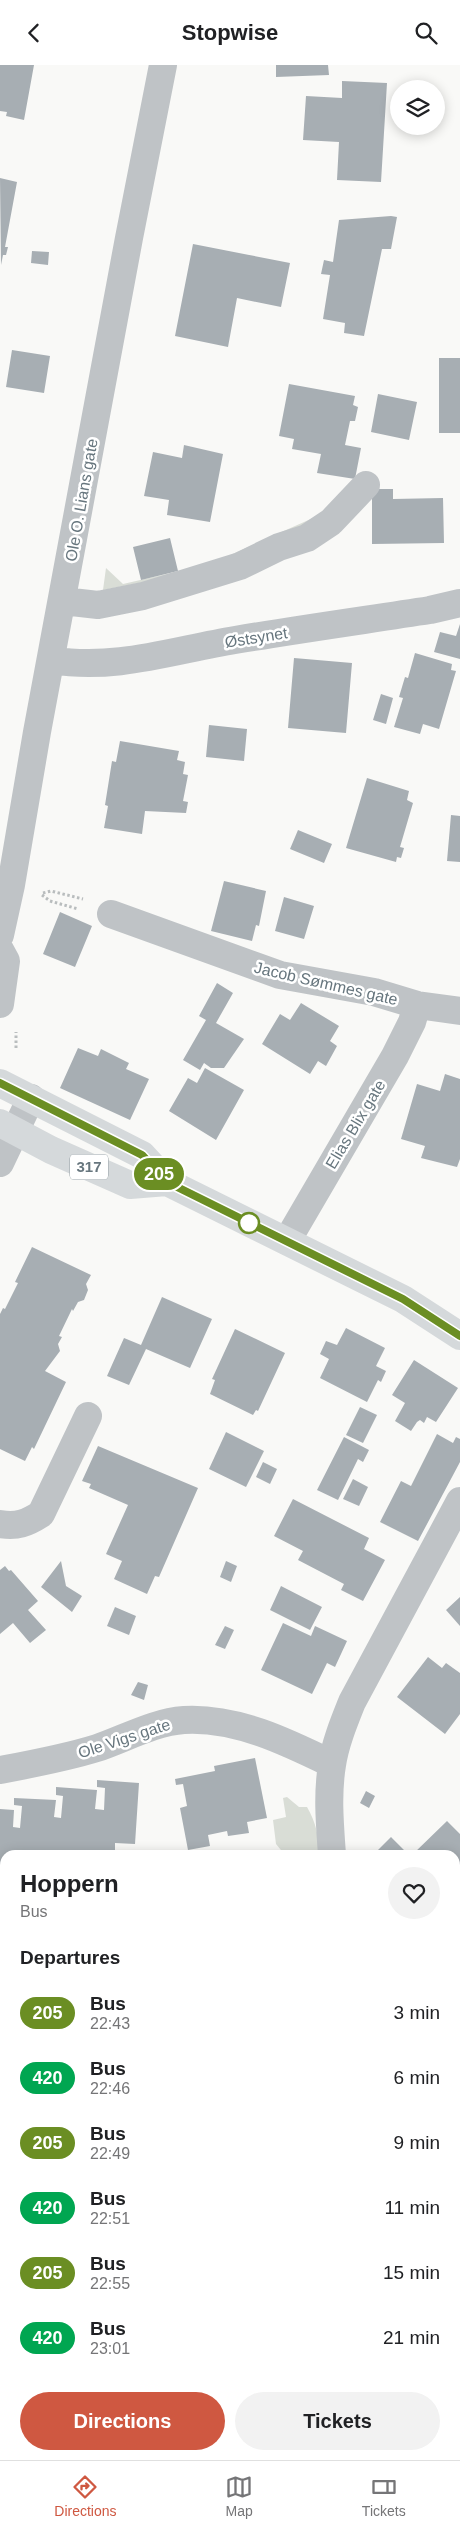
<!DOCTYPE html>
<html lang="en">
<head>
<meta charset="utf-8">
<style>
	body { margin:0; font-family:Arial,sans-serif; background:#f2f2f2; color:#202124; height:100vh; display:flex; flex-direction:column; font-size:19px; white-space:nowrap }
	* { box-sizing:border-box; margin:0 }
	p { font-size:16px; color:#757577 }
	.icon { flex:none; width:28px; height:28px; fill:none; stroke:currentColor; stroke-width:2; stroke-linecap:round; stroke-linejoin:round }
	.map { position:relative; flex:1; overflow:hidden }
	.sheet { position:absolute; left:0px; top:1785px; width:460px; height:610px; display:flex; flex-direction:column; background:#fff; border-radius:15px 15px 0 0; box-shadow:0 2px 12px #0003 }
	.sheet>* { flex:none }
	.badge { padding:0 10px; border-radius:16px; font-size:18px; line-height:32px }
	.fabs { position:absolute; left:390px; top:15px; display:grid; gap:10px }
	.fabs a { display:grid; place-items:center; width:55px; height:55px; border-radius:50%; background:#fff; box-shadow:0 2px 12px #0003; font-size:25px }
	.map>.badge { position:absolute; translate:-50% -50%; box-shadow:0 0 0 2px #fff }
	h2 { padding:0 20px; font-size:19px; line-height:45px }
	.round { display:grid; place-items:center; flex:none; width:52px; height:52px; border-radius:26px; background:#f2f2f2 }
	.summary { display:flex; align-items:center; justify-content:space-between; height:85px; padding:0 20px }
	h1 { font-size:24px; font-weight:700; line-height:38px }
	.button { display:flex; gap:10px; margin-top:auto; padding:10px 20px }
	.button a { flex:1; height:58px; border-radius:30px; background:#cf5841; color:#fff; font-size:20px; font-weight:700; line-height:58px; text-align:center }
	.button a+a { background:#f2f2f2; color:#202124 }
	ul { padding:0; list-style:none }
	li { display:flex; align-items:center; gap:15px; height:65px; padding:0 20px }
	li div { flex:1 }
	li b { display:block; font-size:19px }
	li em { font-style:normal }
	li .badge { min-width:55px; font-weight:700; text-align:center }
	header { display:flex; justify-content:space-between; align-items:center; height:65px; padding:0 20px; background:#fff; font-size:22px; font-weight:700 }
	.dock { display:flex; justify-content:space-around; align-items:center; height:70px; border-top:1px solid #e0e0e0; background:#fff; font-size:14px; color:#757577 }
	.dock a { display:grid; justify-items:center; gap:2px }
	.dock .selected { color:#cf5841 }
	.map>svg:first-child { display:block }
	.built { fill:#eaeaea }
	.green { fill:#d9ddd6 }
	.building { fill:#a7aeb3 }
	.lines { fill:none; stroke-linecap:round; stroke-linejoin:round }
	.path { stroke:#b9bdbe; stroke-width:3; stroke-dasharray:2.5 2.5; stroke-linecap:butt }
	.minor { stroke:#bfc3c6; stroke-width:28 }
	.major { stroke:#d5d9db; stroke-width:28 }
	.line-casing { stroke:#fff; stroke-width:11 }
	.line { stroke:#6b8e23; stroke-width:8 }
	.stop-dot { fill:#fff; stroke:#6b8e23; stroke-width:2.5 }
	.labels { text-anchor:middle; stroke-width:5; stroke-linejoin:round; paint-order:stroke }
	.shield { fill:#fff; stroke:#959fa5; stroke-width:1 }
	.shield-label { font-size:15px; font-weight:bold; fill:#67767e }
	.street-label { font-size:16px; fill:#67767e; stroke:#fff }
</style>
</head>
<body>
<header><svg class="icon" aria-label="back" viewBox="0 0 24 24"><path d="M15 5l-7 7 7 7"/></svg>Stopwise<svg class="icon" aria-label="search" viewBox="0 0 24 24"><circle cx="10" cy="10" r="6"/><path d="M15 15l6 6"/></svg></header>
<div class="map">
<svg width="460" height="2395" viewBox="0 0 460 2395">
	<rect width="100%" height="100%" fill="#f9f9f7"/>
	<path class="built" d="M 5,1866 L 5,2047 L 0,2017 L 0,1869 Z"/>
	<path class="green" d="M 322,449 L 313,458 L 206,505 L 103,525 L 106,503 L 123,519 L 210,499 Z
		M 287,1732 L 299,1742 L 307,1742 C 316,1757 319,1773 320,1790 L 285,1790 L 276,1779 L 273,1755 L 286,1752 L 283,1733 Z
		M 455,2195 L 460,2195 L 460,2224 L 455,2223 Z
		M 319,2390 L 367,2390 L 369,2395 L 337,2395 L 331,2392 L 327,2395 L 311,2395 Z"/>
	<path class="building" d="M 0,0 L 34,0 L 24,55 L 6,51 L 7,47 L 0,46 Z
		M 276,0 L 328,0 L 329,10 L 276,12 Z
		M 342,16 L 387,18 L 381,117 L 337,115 L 339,77 L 303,75 L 306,31 L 342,33 Z
		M 0,113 L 17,117 L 5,182 L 8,182 L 6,190 L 3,190 L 1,200 Z
		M 391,151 L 397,152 L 391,184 L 382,184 L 364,271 L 344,268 L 345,258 L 323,254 L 330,210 L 321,209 L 324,195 L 333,197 L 339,155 Z
		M 193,179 L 290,198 L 281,242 L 237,233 L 228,282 L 175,271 Z
		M 32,186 L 49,187 L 48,200 L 31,198 Z
		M 12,285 L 50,291 L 44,328 L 6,322 Z
		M 439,293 L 460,293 L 460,368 L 439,368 Z
		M 289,319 L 355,331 L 353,340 L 358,342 L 355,356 L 350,356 L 345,380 L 361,383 L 355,414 L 317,408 L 321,389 L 292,384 L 294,374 L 279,371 Z
		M 378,329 L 417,337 L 409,375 L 371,367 Z
		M 184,380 L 223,389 L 210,457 L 167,450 L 169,435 L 144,431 L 153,387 L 182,393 Z
		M 372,424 L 393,424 L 393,434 L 443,433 L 444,478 L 372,479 Z
		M 170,473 L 178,506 L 141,515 L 133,482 Z
		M 460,559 L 460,594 L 434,587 L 440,567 L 456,571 Z
		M 415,588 L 452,599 L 451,605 L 456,606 L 439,664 L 423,659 L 420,669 L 394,662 L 403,633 L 399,632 L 405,612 L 408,613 Z
		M 294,593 L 352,598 L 346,668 L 288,663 Z
		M 381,629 L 393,633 L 386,659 L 373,655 Z
		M 209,660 L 247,664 L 244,696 L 206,692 Z
		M 120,676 L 179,686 L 177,695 L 185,697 L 183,709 L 188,710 L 183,736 L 188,737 L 186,748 L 145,746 L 142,769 L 104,763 L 108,741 L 105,740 L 112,696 L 116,697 Z
		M 367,713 L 409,726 L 407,735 L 413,738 L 400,782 L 404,783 L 401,793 L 397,792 L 396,797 L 346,783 Z
		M 451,750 L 460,751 L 460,797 L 447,796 Z
		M 298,765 L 332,779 L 324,798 L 290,784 Z
		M 224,816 L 266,826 L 259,861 L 256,860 L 252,876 L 211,866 Z
		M 284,832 L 314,841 L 304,874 L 275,866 Z
		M 60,847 L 92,861 L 75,902 L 43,889 Z
		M 217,918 L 233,928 L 216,958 L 244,974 L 224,1003 L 211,1003 L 204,998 L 200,1005 L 183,995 L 206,955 L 199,951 Z
		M 301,938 L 339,961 L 330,976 L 337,981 L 326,1001 L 318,996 L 310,1009 L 262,979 L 280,949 L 290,955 Z
		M 78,983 L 98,991 L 101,984 L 129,998 L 126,1004 L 149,1014 L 130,1055 L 60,1023 Z
		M 205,1003 L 244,1025 L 216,1075 L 169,1046 L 188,1013 L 197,1018 Z
		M 445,1009 L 460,1014 L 460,1094 L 457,1102 L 421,1093 L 425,1081 L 401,1074 L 417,1019 L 440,1026 Z
		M 32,1182 L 91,1210 L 86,1219 L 88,1225 L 84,1235 L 78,1237 L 73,1246 L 72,1244 L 59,1271 L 62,1272 L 58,1279 L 60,1286 L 45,1306 L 66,1317 L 34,1384 L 32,1382 L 25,1396 L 0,1384 L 0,1249 L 3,1243 L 5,1244 L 18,1218 L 15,1217 Z
		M 162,1232 L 212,1254 L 190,1303 L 146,1284 L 129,1320 L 107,1311 L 124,1273 L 141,1280 Z
		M 346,1263 L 385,1283 L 376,1301 L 386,1306 L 381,1317 L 378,1315 L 367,1337 L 320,1313 L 329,1294 L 320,1289 L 326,1276 L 337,1280 Z
		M 235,1264 L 285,1288 L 258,1346 L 256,1345 L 253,1350 L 210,1329 L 215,1315 L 212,1314 Z
		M 414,1295 L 458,1323 L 436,1357 L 427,1352 L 424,1358 L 420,1355 L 417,1357 L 411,1366 L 395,1356 L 405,1338 L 392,1330 Z
		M 360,1342 L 377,1350 L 363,1378 L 346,1370 Z
		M 226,1367 L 264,1386 L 246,1422 L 209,1404 Z
		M 437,1369 L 453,1378 L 456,1372 L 460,1374 L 460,1397 L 418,1476 L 380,1457 L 401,1416 L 411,1421 Z
		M 344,1372 L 369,1385 L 363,1397 L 358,1394 L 338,1435 L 317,1425 Z
		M 98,1381 L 198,1423 L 159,1512 L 155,1511 L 147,1529 L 114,1514 L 122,1496 L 106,1489 L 128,1440 L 89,1423 L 91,1419 L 82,1416 Z
		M 263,1397 L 277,1404 L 270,1419 L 256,1412 Z
		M 353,1414 L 368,1422 L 359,1441 L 343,1434 Z
		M 293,1434 L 369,1473 L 364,1484 L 385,1495 L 363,1536 L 341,1525 L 344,1519 L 298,1495 L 303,1486 L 274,1471 Z
		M 61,1496 L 66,1521 L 82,1531 L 72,1547 L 41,1522 Z
		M 226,1496 L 237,1501 L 231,1517 L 220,1512 Z
		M 5,1501 L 9,1506 L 11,1505 L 38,1536 L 28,1545 L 46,1565 L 30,1578 L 13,1558 L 0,1569 L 0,1505 Z
		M 281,1521 L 322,1542 L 310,1565 L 270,1545 Z
		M 460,1532 L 460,1561 L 446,1545 Z
		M 115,1542 L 136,1551 L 129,1570 L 107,1561 Z
		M 283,1558 L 311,1571 L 315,1561 L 347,1576 L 335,1602 L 327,1598 L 312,1629 L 261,1605 Z
		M 225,1561 L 234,1565 L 225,1584 L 215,1580 Z
		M 428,1592 L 442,1603 L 446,1598 L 460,1608 L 460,1649 L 445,1669 L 397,1632 Z
		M 138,1617 L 148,1620 L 144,1635 L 131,1630 Z
		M 255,1693 L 267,1753 L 247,1757 L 249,1768 L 228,1771 L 227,1766 L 208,1770 L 210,1781 L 188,1785 L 180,1743 L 187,1741 L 183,1719 L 176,1720 L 175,1714 L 215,1706 L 214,1701 Z
		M 97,1715 L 139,1718 L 135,1779 L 115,1778 L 115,1788 L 75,1785 L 74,1790 L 5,1790 L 5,1806 L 0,1806 L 0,1744 L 14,1745 L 13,1762 L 20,1763 L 22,1741 L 14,1740 L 14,1733 L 56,1735 L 54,1752 L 61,1753 L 63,1731 L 56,1730 L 56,1722 L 97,1725 L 95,1744 L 104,1745 L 105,1723 L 97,1722 Z
		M 366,1726 L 375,1731 L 369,1743 L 360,1738 Z
		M 447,1756 L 460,1769 L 460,1819 L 455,1824 L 455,1790 L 412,1790 Z
		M 391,1772 L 405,1786 L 401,1790 L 373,1790 Z
		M 460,1928 L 460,1966 L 455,1961 L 455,1933 Z
		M 460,2023 L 460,2079 L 455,2080 L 455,2025 Z
		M 460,2345 L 460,2395 L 452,2395 L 451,2390 L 455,2390 L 455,2346 Z
		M 17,2390 L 39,2390 L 31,2395 L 20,2395 Z
		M 71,2390 L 120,2390 L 113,2395 L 63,2395 Z"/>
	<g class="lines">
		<path class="path" d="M 43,828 L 51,826 L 83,834
			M 42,830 L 50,836 L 78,844
			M 16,983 L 16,967"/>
		<path class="minor" d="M 63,536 L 98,540 L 143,531 L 240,501 L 279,482 L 307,473 L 331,457 L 366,420
			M 52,595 C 114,606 174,585 235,575 C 300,564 365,555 430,545 L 460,538
			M 111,849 L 280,910 L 374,927 L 417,940 L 460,946
			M 0,870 L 11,820 L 37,667 L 129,173 L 163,0
			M 0,885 L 6,896 L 0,939
			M 0,1098 L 31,1033
			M 287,1176 L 395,991 L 412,957 L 417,940
			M 0,1459 C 17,1462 27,1458 41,1449 L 88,1351
			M 0,1705 C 32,1699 65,1693 97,1683 C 124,1674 154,1657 184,1655 C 236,1652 287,1677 332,1699
			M 332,1790 C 330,1761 327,1730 332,1700 C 335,1679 344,1657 352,1637 L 460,1436
			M 455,1885 L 460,1880
			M 455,2256 L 460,2252
			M 387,2390 L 388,2395
			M 269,2395 L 277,2390"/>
		<path class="major" d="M 0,1018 L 142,1090 L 167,1117 L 403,1234 L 460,1271
			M 0,1058 L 51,1085 L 130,1120 L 167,1117"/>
	</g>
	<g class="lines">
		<g class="line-casing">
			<path id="line" d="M 0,1018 L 142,1090 L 167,1117 L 403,1234 L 460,1271"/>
		</g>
		<use href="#line" class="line"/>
	</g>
	<circle class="stop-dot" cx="249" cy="1158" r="10"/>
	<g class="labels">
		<rect class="shield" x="70" y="1089.5" width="38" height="25" rx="4"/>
		<g class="shield-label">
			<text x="89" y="1107">317</text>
		</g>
		<g class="street-label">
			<text transform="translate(81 435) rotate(-80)" y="6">Ole O. Lians gate</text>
			<text transform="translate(256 572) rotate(-9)" y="6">Østsynet</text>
			<text transform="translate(326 918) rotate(13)" y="6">Jacob Sømmes gate</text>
			<text transform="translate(355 1059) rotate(-59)" y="6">Elias Blix gate</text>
			<text transform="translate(124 1673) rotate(-18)" y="6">Ole Vigs gate</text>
		</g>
	</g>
</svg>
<div class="fabs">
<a><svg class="icon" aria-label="layers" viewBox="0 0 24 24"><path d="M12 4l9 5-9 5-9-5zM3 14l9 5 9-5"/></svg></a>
</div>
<b class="badge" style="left:159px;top:1109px;background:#6b8e23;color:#fff">205</b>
<section class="sheet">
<div class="summary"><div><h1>Hoppern</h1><p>Bus</p></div><a class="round"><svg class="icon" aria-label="heart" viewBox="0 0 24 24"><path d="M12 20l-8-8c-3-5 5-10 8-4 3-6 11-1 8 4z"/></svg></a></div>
<h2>Departures</h2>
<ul>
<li><span class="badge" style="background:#6b8e23;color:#fff">205</span><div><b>Bus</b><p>22:43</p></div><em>3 min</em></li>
<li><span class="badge" style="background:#00a651;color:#fff">420</span><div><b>Bus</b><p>22:46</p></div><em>6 min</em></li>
<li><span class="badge" style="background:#6b8e23;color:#fff">205</span><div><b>Bus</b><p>22:49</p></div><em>9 min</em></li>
<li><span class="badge" style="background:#00a651;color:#fff">420</span><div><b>Bus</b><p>22:51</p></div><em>11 min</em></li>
<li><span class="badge" style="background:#6b8e23;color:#fff">205</span><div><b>Bus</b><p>22:55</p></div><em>15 min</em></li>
<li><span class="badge" style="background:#00a651;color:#fff">420</span><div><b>Bus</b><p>23:01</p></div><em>21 min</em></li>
</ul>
<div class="button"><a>Directions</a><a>Tickets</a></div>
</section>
</div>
<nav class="dock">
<a class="selected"><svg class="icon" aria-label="directions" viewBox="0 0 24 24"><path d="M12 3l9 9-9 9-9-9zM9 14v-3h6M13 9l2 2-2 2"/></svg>Directions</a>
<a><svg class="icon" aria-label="map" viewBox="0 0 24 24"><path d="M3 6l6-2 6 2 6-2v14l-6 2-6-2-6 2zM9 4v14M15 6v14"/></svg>Map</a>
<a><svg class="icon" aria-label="tickets" viewBox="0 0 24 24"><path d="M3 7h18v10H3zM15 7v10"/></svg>Tickets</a>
</nav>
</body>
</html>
